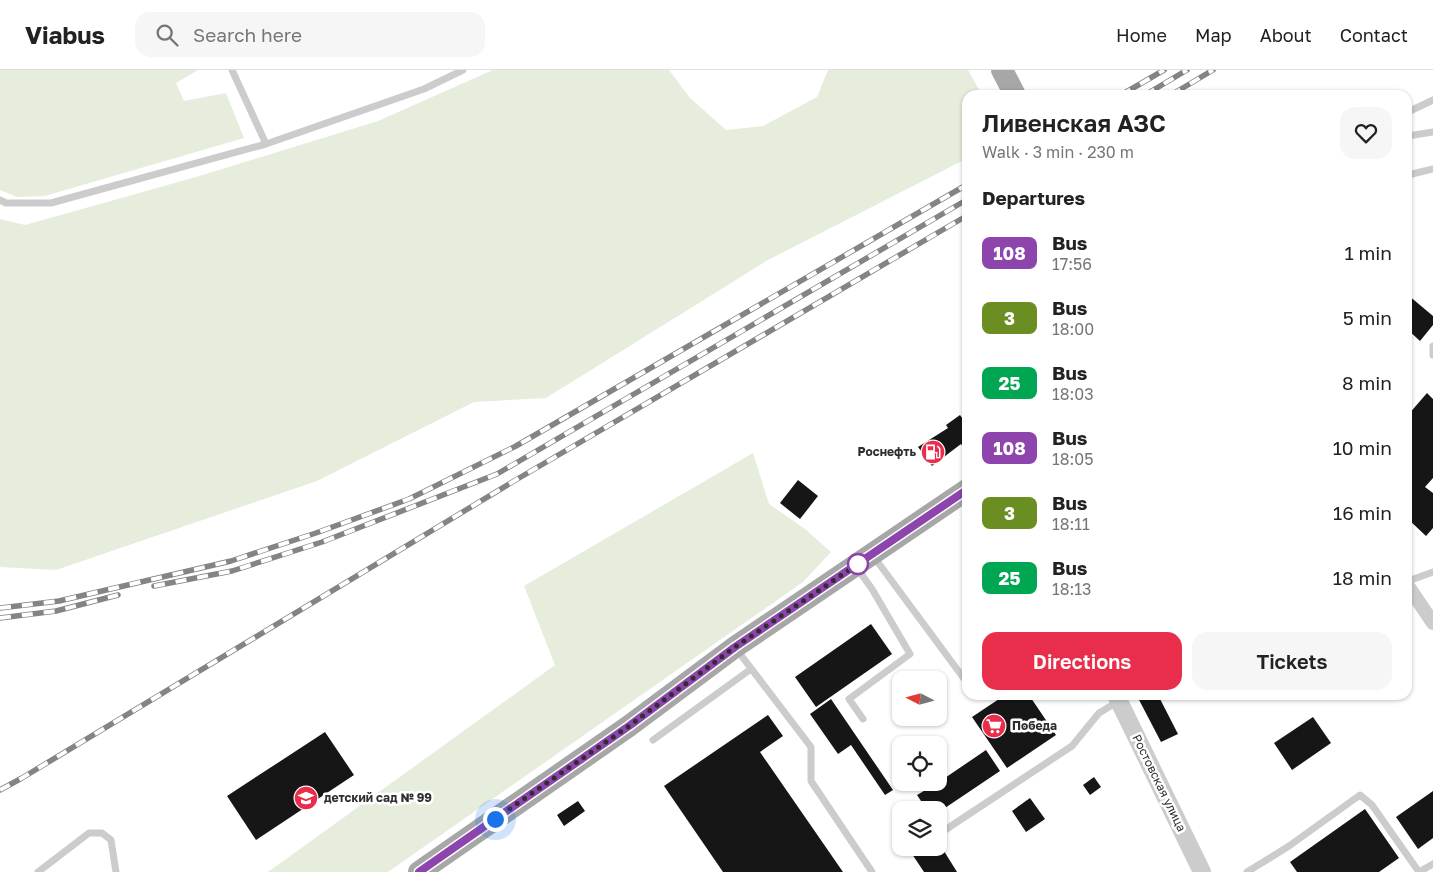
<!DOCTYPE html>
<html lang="en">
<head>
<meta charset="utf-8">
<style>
	body { margin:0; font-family:"Golos Text",sans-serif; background:#f6f6f6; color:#222; height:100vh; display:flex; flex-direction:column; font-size:19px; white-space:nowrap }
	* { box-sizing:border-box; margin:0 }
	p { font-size:16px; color:#767676 }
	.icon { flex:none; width:28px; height:28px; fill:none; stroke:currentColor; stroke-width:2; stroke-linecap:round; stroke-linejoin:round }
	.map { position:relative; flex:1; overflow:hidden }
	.details { position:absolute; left:962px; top:20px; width:450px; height:610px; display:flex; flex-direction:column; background:#fff; border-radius:15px; box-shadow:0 1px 4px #0004 }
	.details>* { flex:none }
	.badge { padding:0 10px; border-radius:8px; font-size:18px; line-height:32px }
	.needle { width:32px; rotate:276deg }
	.controls { position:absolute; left:892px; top:601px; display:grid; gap:10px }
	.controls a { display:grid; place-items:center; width:55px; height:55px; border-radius:10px; background:#fff; box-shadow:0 1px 4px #0004; font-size:25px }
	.you { position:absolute; width:25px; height:25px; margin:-12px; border:4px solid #fff; border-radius:50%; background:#1a73e8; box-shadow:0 0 0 8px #1a73e833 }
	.map>.badge { position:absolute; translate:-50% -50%; box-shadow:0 0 0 2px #fff }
	h2 { padding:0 20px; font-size:19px; line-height:45px }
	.round { display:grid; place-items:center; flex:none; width:52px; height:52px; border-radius:15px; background:#f6f6f6 }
	.overview { display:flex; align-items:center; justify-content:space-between; height:85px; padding:0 20px }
	h1 { font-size:24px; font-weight:600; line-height:38px }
	.action { display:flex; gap:10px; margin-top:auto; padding:10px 20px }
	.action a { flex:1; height:58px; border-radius:15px; background:#e92e4b; color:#fff; font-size:20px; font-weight:600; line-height:58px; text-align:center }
	.action a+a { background:#f6f6f6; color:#222 }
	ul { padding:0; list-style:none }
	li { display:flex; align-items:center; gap:15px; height:65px; padding:0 20px }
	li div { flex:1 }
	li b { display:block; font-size:19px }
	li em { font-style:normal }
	li .badge { min-width:55px; font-weight:700; text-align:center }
	header { display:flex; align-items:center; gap:30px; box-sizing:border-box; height:70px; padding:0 25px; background:#fff; border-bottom:1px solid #e0e0e0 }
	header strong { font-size:24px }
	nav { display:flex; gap:28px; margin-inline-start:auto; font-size:18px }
	.search { width:350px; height:45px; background:#f6f6f6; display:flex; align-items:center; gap:12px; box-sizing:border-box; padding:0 18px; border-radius:15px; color:#767676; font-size:19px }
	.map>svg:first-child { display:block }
	.green { fill:#e6eddd }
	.building { fill:#161616 }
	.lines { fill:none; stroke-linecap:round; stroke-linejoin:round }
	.service { stroke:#ccc; stroke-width:7 }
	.minor { stroke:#ccc; stroke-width:14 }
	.tertiary { stroke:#ccc; stroke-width:18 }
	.primary { stroke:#a7a7a7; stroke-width:22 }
	.rail-casing { stroke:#848484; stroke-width:5.5 }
	.rail { stroke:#fff; stroke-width:4; stroke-dasharray:11; stroke-linecap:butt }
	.line-casing { stroke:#fff; stroke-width:11 }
	.line { stroke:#8e44ad; stroke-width:8 }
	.walk { stroke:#2f2f2f; stroke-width:5; stroke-dasharray:0 9 }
	.stop-dot { fill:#fff; stroke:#8e44ad; stroke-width:2.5 }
	.labels { text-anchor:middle; stroke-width:5; stroke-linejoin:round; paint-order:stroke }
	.poi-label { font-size:12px; font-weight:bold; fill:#2f2f2f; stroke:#fff; text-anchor:start }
	.street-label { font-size:12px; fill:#2f2f2f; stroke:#fff }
</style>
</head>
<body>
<header>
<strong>Viabus</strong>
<div class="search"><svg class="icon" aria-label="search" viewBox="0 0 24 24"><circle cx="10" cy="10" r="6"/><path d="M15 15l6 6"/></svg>Search here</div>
<nav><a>Home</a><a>Map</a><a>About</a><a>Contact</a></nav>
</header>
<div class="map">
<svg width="1433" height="802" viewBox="0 0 1433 802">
	<rect width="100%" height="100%" fill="#fff"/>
	<path class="green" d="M 0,0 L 198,0 L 176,13 L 184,31 L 226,23 L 244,68 L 45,126 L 17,127 L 0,120 Z
		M 493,0 L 669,0 L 690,28 L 726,60 L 763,56 L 817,27 L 828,0 L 968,0 L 982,25 L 968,25 L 967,82 L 964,90 L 768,190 L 546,328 L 474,332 L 317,411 L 56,500 L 0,497 L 0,149 L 25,155 L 196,107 L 378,51 Z
		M 753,383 L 769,434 L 805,459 L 831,482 L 803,512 L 388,802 L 268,802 L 555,595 L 524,516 Z"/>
	<path class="building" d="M 1408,225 L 1433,246 L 1433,255 L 1420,271 L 1408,260 Z
		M 1427,323 L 1433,329 L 1433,408 L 1425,417 L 1433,423 L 1433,458 L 1426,466 L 1408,449 L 1408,345 Z
		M 960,345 L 968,356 L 968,373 L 963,377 L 961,374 L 932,396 L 918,377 L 948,358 L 946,355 Z
		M 798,410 L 818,426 L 800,449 L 780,433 Z
		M 871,554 L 892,584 L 816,637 L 795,607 Z
		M 1005,625 L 1029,625 L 1056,665 L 1007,698 L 972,647 Z
		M 1140,625 L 1158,625 L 1178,664 L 1161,672 L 1137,626 Z
		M 831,629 L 893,720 L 885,725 L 851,675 L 838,684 L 810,644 Z
		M 768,645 L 783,666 L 760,682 L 843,802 L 723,802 L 664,716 Z
		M 1313,647 L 1331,673 L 1292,700 L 1274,673 Z
		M 325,662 L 354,705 L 256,770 L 227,726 Z
		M 986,680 L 1000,701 L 939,742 L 939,740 L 927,740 L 917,725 L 939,712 Z
		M 1094,707 L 1101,717 L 1090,725 L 1083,715 Z
		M 1433,721 L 1433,768 L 1418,779 L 1396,747 Z
		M 1030,728 L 1045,749 L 1026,762 L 1012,741 Z
		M 578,731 L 585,741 L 564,756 L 557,745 Z
		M 1365,739 L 1399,788 L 1379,802 L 1297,802 L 1290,792 Z
		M 901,751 L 901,766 L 894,756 Z
		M 939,773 L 957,802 L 924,802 L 908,778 L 939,778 Z"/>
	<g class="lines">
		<path class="service" d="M 232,0 L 266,74
			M 1408,42 L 1433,30
			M 1408,66 L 1433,62
			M 1408,105 L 1433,99
			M 0,130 L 6,133 L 51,133 L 266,74 L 424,19 L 463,0
			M 1433,276 L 1433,285
			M 874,487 L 968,614
			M 857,498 L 872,519 L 910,584 L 849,629 L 863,649
			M 1408,511 L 1433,502
			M 737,580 L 811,677 L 811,711 L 872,802
			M 976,625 L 977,626
			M 653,670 L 751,599
			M 945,760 L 1072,676 L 1099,643 L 1119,631
			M 38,802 L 89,763 L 102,763 L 111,770 L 116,802
			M 1247,802 L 1289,776 L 1360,725 L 1372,735 L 1419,802 L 1433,794"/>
		<path class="minor" d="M 1408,516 L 1433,553"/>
		<path class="tertiary" d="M 1116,625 L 1202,802"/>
		<path class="primary" d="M 1002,0 L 1015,25
			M 419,802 L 629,656 L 735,577 L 968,419"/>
		<g class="rail-casing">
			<path id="rail" d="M 1121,25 L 1164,0
				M 1145,25 L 1187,0
				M 1171,25 L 1213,0
				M 154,516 L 232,501 L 322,472 L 497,404 L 968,129
				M 0,538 L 59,531 L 231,491 L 316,463 L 409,429 L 516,376 L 968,114
				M 0,548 L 56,541 L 118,525
				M 0,720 L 22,708 L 514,411 L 968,145"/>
		</g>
		<use href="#rail" class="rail"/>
	</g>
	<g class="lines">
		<g class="line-casing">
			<path id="line" d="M 419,802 L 629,656 L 735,577 L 968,419"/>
		</g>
		<use href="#line" class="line"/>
		<path class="walk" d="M 495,749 L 629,656 L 735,577 L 858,494"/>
	</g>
	<defs>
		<g id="fuel-disc" transform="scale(1.25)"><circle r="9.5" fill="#e92e4b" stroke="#fff"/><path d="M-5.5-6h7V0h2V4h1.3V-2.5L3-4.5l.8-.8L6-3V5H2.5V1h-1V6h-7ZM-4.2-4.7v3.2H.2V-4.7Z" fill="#fff"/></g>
		<g id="supermarket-disc" transform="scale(1.25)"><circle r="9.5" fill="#e92e4b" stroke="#fff"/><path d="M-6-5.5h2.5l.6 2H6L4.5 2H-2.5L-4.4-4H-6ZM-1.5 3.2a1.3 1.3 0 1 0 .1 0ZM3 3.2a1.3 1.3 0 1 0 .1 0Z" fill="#fff"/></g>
		<g id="school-disc" transform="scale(1.25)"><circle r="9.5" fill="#e92e4b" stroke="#fff"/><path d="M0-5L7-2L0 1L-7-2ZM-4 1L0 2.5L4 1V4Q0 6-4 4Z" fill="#fff"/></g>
	</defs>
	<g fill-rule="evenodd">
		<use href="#fuel-disc" x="933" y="382"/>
		<use href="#supermarket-disc" x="994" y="656"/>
		<use href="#school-disc" x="306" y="728"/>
	</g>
	<circle class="stop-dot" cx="858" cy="494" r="10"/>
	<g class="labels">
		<g class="poi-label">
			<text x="916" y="386" text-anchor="end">Роснефть</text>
			<text x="1012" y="660">Победа</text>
			<text x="324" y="732">детский сад № 99</text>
		</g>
		<g class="street-label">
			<text transform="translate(1159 713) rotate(64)" y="4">Ростовская улица</text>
		</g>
	</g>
</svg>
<div class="controls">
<a><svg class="needle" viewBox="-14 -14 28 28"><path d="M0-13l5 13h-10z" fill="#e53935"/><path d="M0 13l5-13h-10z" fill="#767676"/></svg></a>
<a><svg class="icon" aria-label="locate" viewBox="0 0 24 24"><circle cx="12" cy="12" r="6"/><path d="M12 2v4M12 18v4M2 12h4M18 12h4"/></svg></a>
<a><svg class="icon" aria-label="layers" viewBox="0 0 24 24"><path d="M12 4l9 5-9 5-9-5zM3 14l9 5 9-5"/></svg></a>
</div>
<div class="you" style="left:495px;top:749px"></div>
<section class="details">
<div class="overview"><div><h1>Ливенская АЗС</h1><p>Walk · 3 min · 230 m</p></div><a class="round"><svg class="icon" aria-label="heart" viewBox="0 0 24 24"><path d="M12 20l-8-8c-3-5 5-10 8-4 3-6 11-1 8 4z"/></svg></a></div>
<h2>Departures</h2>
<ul>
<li><span class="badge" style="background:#8e44ad;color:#fff">108</span><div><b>Bus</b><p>17:56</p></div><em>1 min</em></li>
<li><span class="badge" style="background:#6b8e23;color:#fff">3</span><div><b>Bus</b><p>18:00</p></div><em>5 min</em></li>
<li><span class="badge" style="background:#00a651;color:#fff">25</span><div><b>Bus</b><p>18:03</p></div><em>8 min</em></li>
<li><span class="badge" style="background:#8e44ad;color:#fff">108</span><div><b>Bus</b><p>18:05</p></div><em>10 min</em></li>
<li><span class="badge" style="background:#6b8e23;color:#fff">3</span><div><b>Bus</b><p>18:11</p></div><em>16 min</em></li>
<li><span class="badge" style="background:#00a651;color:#fff">25</span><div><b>Bus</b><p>18:13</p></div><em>18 min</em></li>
</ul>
<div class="action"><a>Directions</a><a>Tickets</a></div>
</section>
</div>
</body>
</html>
